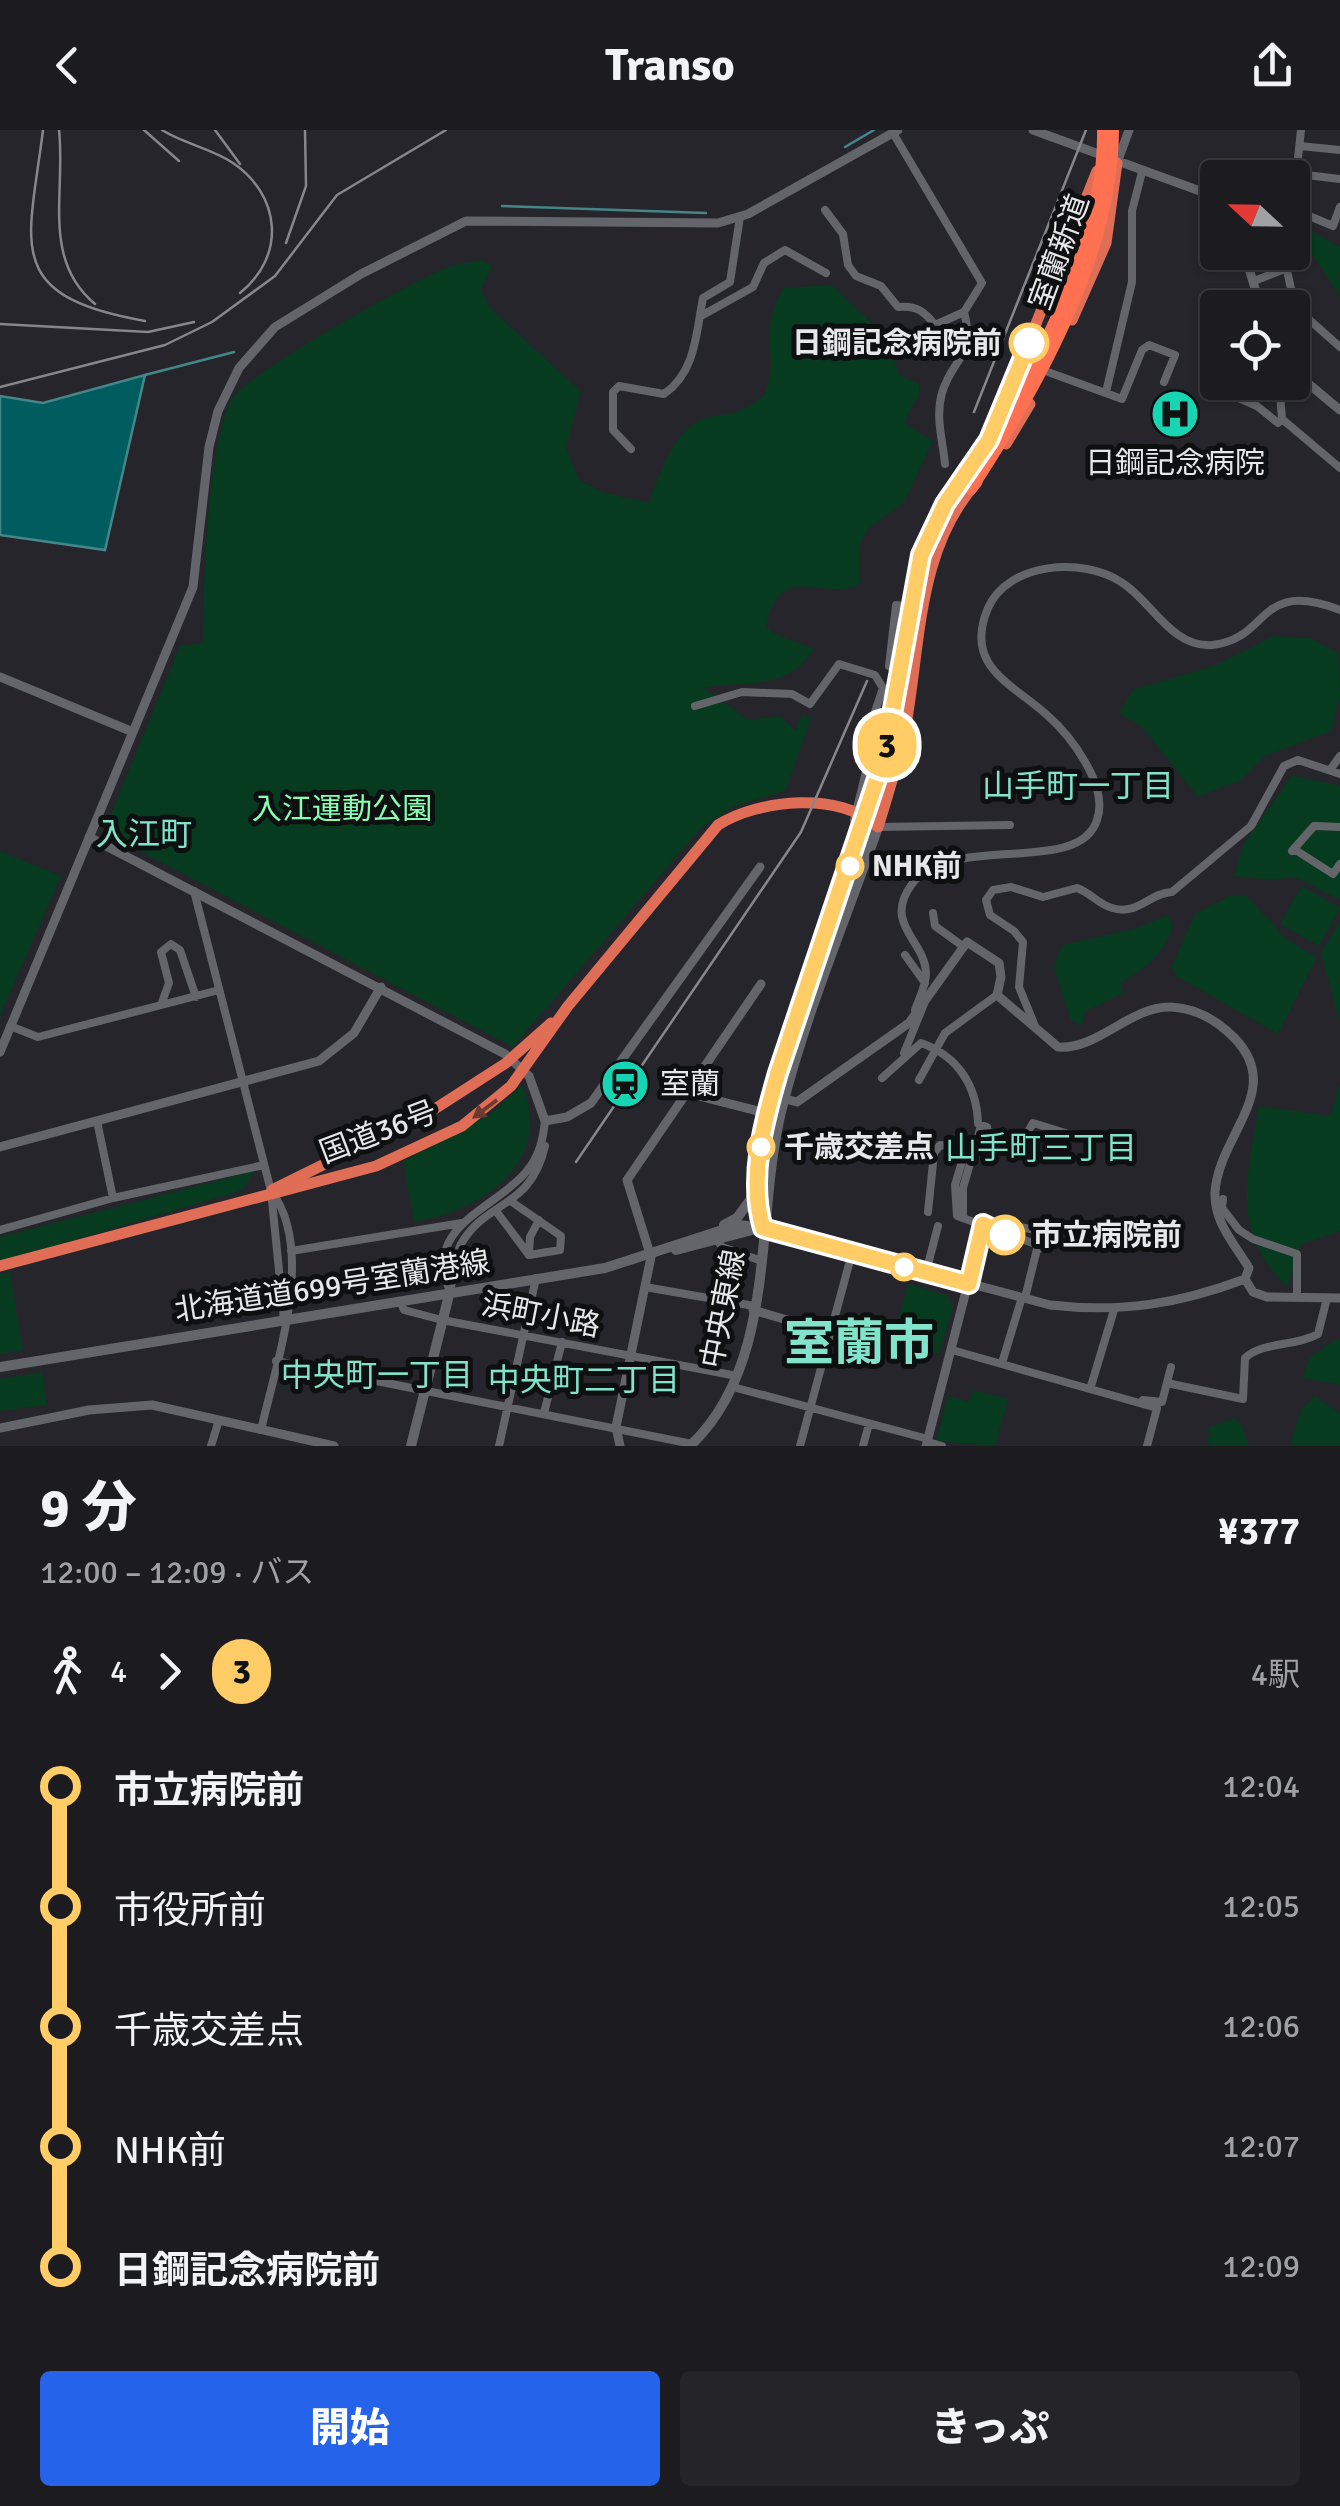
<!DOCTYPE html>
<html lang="ja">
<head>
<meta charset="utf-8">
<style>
	body { margin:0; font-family:Signika,"Noto Sans JP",sans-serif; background:#252529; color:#f1f3f6; height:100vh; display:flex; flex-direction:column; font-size:38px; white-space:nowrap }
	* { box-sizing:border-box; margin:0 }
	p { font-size:32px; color:#a0a1a5 }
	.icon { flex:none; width:55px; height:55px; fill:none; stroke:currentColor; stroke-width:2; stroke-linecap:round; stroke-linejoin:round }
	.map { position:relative; height:1316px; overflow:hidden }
	.side { display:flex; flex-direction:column; background:#1c1c20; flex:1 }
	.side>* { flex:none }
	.badge { padding:0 20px; border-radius:32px; font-size:35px; line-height:65px }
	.needle { width:65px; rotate:292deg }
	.buttons { position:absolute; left:1200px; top:30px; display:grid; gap:20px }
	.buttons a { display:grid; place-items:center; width:110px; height:110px; border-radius:10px; background:#1c1c20; box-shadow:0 2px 8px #0004,0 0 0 2px #3a3a3e; font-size:50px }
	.map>.badge { position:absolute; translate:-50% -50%; box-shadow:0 0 0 5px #fff }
	.legs { display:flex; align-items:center; gap:15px; height:110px; padding:0 40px; font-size:32px }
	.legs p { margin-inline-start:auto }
	.overview { display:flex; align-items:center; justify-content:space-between; height:170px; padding:0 40px }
	h1 { font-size:55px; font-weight:800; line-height:75px }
	.button { display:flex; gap:20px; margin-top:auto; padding:20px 40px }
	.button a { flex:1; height:115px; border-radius:10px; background:#2563eb; color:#fff; font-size:40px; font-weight:800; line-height:115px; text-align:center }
	.button a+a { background:#252529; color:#f1f3f6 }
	ul { padding:0 40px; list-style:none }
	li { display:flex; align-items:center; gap:35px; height:120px; font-size:38px }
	li i { display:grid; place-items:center; width:15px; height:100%; margin:0 12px; background:currentColor }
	li i::after { content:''; width:25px; height:25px; margin:-12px; border:8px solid; border-radius:50%; background:#1c1c20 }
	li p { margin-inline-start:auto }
	li:first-child i { background:linear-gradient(#0000 50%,currentColor 0) }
	li:last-child i { background:linear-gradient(currentColor 50%,#0000 0) }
	header { display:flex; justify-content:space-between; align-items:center; height:130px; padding:0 40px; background:#1c1c20; font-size:45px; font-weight:800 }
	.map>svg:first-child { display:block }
	.green { fill:#063b1f }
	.water { fill:#005d5f; stroke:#458689; stroke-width:2.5 }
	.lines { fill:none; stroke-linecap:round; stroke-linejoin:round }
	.stream { stroke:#458689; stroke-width:2.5 }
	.minor { stroke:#64656b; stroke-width:8 }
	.tertiary { stroke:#64656b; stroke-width:9 }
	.secondary { stroke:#64656b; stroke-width:10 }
	.trunk { stroke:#e06e56; stroke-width:11 }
	.motorway { stroke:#ff7150; stroke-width:12 }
	.rail { stroke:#86868b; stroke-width:2.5 }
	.oneway { fill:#6c3a30 }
	.line-1-casing { stroke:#fff; stroke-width:22 }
	.line-1 { stroke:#fc6; stroke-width:15 }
	.stop-1-dot { fill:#fff; stroke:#fc6; stroke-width:5 }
	.labels { text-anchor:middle; stroke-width:10; stroke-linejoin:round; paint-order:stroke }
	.street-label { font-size:30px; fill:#e7e7eb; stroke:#0e0f11 }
	.stop-label { font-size:30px; font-weight:bold; fill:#e7e7eb; stroke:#0e0f11; text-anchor:start }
	.poi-label { font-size:30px; fill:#e7e7eb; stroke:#0e0f11 }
	.park-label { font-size:30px; fill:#85ffb2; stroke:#0e0f11 }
	.neighbourhood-label { font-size:32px; fill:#81e3ca; stroke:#0e0f11 }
	.town-label { font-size:50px; font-weight:bold; fill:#81e3ca; stroke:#0e0f11 }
</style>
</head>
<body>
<header><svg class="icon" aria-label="back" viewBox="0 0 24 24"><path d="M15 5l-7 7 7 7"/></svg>Transo<svg class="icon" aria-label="share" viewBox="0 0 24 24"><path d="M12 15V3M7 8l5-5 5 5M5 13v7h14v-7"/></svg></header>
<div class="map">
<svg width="1340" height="1316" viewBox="0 0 1340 1316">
	<rect width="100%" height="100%" fill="#25252b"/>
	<path class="green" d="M 1313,102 L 1340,117 L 1340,166 L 1298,103 Z
		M 482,130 L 492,136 L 481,160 L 489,177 L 581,262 L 566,318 L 579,350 L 602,362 L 649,373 C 660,343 675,292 714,286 C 737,283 746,281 764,265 C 782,226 755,203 784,158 L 832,155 L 889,210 L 899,245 L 919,254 L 920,262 L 904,293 L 933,311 L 904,372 L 869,398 L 860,413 L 859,455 C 820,472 782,429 766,495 L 773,503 L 814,519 C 784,563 750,549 704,558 L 748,590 L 780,586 L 796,601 L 802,585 L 811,588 L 786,660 L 732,677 L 701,698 L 513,917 L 113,707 L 108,691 L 180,516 L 203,513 C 203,455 207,321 231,270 C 242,247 421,145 452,136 C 462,133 472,132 482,130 Z
		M 1273,506 L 1310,508 L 1338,523 L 1340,566 L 1331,601 L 1265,626 L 1241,650 L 1198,667 L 1142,597 L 1119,583 L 1134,559 L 1214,536 Z
		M 1292,645 L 1340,656 L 1340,770 L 1295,747 L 1272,750 L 1234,746 L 1243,715 Z
		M 0,721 L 61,746 L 0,886 Z
		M 1302,756 L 1340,778 L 1319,816 L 1280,794 Z
		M 1229,766 L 1247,766 L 1287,810 L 1317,827 L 1278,904 L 1178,847 L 1171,838 L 1195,784 Z
		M 1168,785 L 1173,796 C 1164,825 1146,837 1121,853 L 1123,863 L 1086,881 L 1081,895 L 1071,891 L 1054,837 L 1062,815 L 1134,799 Z
		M 1340,790 L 1340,893 L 1321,823 Z
		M 1340,954 L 1340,1101 L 1301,1114 L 1287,1157 C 1230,1101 1247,1047 1259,976 L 1330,986 Z
		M 522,955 C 556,1032 480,1082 414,1092 L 403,1031 L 490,984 Z
		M 255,1041 L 243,1060 L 0,1132 L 0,1107 Z
		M 10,1142 L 23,1220 L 0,1224 L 0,1144 Z
		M 908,1154 L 947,1165 L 953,1177 L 939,1224 L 892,1212 Z
		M 1335,1210 L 1340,1210 L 1340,1255 L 1302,1248 L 1310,1227 Z
		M 42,1242 L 47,1275 L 0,1281 L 0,1249 Z
		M 973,1260 L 1008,1269 L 995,1316 L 936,1311 L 948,1266 L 969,1272 Z
		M 1315,1266 L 1340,1284 L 1340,1316 L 1290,1316 L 1301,1280 Z
		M 1234,1288 L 1242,1296 L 1249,1316 L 1208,1316 L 1209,1297 Z"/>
	<path class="water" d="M 145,245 L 105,420 L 0,405 L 0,266 L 43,273 Z"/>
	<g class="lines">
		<path class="stream" d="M 845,17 L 874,0
			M 502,76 L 706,83
			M 145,245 L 234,222"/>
		<path class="minor" d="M 893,3 L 982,153 L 964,182 C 976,228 953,226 942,263 C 935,288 943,311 945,334
			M 1300,16 L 1340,20
			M 1298,44 L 1340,49
			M 1207,65 L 1218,65
			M 825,80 L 843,104 L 848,135 L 856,146 L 881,156 L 898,177 C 916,175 924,181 935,195 L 964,182
			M 1295,80 L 1333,96 L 1340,77
			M 1292,84 L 1301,0
			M 1283,122 L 1295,177 L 1340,217
			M 1254,151 L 1285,139
			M 701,186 L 753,157 L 764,133 L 785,120 L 826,143
			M 1048,242 L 1122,269 L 1142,220 L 1149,215 L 1175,225 L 1164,252
			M 1106,262 L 1132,152 L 1132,81 L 1142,42
			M 1234,266 L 1257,276 L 1278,293 L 1282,289 L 1279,252
			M 1282,289 L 1340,338
			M 631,319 L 613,300 L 613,262 L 619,256 L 664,264 C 696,242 696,203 703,168 L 730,152 L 740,87
			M 901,537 L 889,536 L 896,475 L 909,477
			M 695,576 L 742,562 L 792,564 L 810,574 L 839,534 L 875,545 L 883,558 L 865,611 L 867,638 L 854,690
			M 1330,640 L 1340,626
			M 878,697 L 1010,695
			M 1294,719 L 1333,744 L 1340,734
			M 1292,721 L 1314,696 L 1340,697
			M 194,761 L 271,1061 L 284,1190
			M 933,783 L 935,796 L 964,817
			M 905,825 L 925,853
			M 161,875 L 169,853 L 161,822 L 171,814 L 180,820 L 196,867
			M 915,880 C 919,869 926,855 926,844 C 926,810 882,795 912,754 C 951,702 1079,747 1097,690 C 1109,656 1071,606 1047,585 C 1013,554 963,537 988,478 C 1008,432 1083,427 1121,452 C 1151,470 1171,518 1212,515 C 1271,509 1256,448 1340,480
			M 10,896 L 38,907 L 219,860
			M 1035,896 L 1019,857 L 1023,812 L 1014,801 L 990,785 L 986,770 L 993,760 L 1011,757 L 1043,767 L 1077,758 C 1091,763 1098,774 1112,778 C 1138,786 1149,763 1172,762 L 1251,696 L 1284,636 L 1298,630 L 1340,644
			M 904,923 L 924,874
			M 882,948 L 921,913 C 958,926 977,956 978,994 L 987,997
			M 919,950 L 945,903 L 997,865
			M 97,991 L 113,1068
			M 1223,1069 L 1222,1078 L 1239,1100 L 1253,1109 L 1297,1124 L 1297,1167
			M 496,1081 L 529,1125 L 560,1120 L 561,1106 L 512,1072
			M 928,1082 L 934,1023 L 940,1015 L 960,1018 L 964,1025 L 955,1055 L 957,1086 L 1038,1115 L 1025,1168
			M 963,1088 L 963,1058 L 980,999 L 1022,1012 L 1033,993 L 1072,1005
			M 997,1098 L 1008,1095 L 1047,1102 L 1045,1115 L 1039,1119
			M 0,1100 L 113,1068 L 264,1035
			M 716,1108 L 722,1117 L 759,1130
			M 291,1121 L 462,1093
			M 529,1125 L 530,1107 L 539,1090
			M 926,1142 L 938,1096
			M 645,1157 L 754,1176
			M 450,1160 C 455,1145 454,1128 461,1114 C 486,1070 531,1079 545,1016
			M 450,1161 C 422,1096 494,1080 526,1042 C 539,1027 543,1010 545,991
			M 400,1171 L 404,1180 L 442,1190 L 737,1246
			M 952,1220 L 1157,1278 L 1147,1316
			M 276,1231 L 692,1314
			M 1002,1233 L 1022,1167
			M 1167,1253 L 1243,1269 L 1245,1228 C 1264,1211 1295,1217 1318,1204 L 1327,1168
			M 1091,1256 L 1114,1180
			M 733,1257 L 928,1309
			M 1143,1270 L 1162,1272 L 1171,1237
			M 544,1283 L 562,1212
			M 261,1300 C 276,1233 316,1122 272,1062
			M 928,1312 L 942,1316
			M 211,1316 L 219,1290
			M 499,1316 L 536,1148
			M 800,1316 L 852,1123
			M 863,1316 L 869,1294"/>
		<path class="tertiary" d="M 1033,0 L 1200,61 L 1218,78
			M 1117,33 L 1129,0
			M 1244,122 L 1261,178
			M 1292,240 L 1340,280
			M 0,547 L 133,602 L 0,922
			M 133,602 L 193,457 L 209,317 L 218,281 L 239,238 L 275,197 L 361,144 L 466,91 L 718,93 L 748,84 L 898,0
			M 89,707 L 505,924 L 529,946 L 545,991 L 567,987 L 591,973 L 760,737
			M 687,963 L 766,983 L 775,979
			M 785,969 L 797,972 L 909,893 L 967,812 L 999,833 L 1001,847 L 997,865 L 1058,917 C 1098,920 1130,876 1171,877 C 1193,878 1211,887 1227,901 C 1291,956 1219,1002 1215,1062 C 1214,1093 1234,1113 1249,1138 L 1245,1149 L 1253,1162 L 1267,1167 L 1340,1168
			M 0,1017 L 319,931 L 354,903 L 381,857
			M 763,1098 L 1050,1175 C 1121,1183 1179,1174 1245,1149
			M 753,1180 L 831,1203
			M 0,1298 L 89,1280 L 152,1275 L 334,1316
			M 620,1316 L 616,1297 L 651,1127 L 627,1050 L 761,854
			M 926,1316 L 983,1095"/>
		<path class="secondary" d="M 759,1054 L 758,1080 L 763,1097
			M 724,1095 L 737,1088 L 751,1069 L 778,943 L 864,692
			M 676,1120 L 756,1099
			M 0,1237 L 605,1138 L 738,1095 L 763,1098
			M 411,1316 L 450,1161
			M 690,1316 C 779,1232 754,1087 782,978 C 806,882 846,789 878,697"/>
		<path class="trunk" d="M 1072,190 L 1106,113 L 1117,33
			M 1000,284 L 1097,41
			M 1006,314 L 1030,274
			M 865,691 L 885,628 L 921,425 L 945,373 L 991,305
			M 878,697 C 888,665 898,633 905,600 C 921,516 916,420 977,352
			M 272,1060 L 430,982 L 506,933 L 551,893
			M 0,1136 L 376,1036 L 462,996 L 511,956 L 568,876 L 718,695 C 759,669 841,661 878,697"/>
		<path class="motorway" d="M 989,310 C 1045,224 1105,104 1103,0
			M 971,359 C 1037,258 1113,123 1113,0"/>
		<path class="rail" d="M 43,0 C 29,114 1,166 145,191
			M 59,0 C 66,61 41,129 95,174
			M 144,0 L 179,31
			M 162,0 C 184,14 211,18 233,33 C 280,65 287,125 240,163
			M 215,0 L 240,34
			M 286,113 L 306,56 L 305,0
			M 0,194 L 148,202 L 194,192
			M 0,257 L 165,215 L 212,192 L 275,146 L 337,65 L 446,0
			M 974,282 L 1086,0
			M 576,1032 L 801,702 L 867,551"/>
	</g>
	<defs><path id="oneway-solid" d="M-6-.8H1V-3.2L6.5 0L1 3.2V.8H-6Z" transform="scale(2.5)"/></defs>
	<use class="oneway" href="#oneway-solid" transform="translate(485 979) rotate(143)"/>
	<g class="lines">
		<g class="line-1-casing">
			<path id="line-1" d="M 1005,1105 L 983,1094 L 969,1154 L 763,1098 C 748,1049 764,991 778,943 L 884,628 L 921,425 L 945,374 L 989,310 L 1029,213"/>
		</g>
		<use href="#line-1" class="line-1"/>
	</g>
	<defs>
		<g id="hospital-disc" transform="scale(2.5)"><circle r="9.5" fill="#17d5b2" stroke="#0e0f11"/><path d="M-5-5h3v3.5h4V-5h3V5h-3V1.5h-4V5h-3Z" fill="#111"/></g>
		<g id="station-disc" transform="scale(2.5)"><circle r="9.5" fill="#17d5b2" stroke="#0e0f11"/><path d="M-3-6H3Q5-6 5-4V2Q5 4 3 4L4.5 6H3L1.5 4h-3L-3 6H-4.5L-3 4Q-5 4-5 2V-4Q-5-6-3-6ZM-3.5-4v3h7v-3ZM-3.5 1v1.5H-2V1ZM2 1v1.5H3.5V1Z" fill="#111"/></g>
	</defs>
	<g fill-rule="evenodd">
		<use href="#hospital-disc" x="1175" y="284"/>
		<use href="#station-disc" x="625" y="954"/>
	</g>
	<g class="stop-1-dot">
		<circle cx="1029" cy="213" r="18"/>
		<circle cx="850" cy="736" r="12"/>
		<circle cx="761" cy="1017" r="12"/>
		<circle cx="1005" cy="1105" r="18"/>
		<circle cx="904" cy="1137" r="12"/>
	</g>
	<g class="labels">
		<g class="street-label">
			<text transform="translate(1059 122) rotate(-70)" y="10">室蘭新道</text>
			<text transform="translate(378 1002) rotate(-21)" y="10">国道36号</text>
			<text transform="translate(332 1156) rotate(-9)" y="10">北海道道699号室蘭港線</text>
			<text transform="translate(723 1179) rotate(-79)" y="10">中央東線</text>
			<text transform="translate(541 1185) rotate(11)" y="10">浜町小路</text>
		</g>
		<g class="stop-label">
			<text x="1002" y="223" text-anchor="end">日鋼記念病院前</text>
			<text x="872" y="746">NHK前</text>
			<text x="784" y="1027">千歳交差点</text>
			<text x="1032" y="1115">市立病院前</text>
		</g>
		<g class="poi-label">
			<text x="1175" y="343">日鋼記念病院</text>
			<text x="660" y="964" text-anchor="start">室蘭</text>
		</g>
		<g class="park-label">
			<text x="342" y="689">入江運動公園</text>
		</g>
		<g class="neighbourhood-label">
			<text x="1078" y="667">山手町一丁目</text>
			<text x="144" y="715">入江町</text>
			<text x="1041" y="1029">山手町三丁目</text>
			<text x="377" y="1256">中央町一丁目</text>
			<text x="584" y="1261">中央町二丁目</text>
		</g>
		<g class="town-label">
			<text x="859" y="1230">室蘭市</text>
		</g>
	</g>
</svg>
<div class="buttons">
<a><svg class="needle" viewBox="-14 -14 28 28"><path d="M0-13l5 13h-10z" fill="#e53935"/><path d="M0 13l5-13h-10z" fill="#a0a1a5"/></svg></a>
<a><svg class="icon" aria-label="locate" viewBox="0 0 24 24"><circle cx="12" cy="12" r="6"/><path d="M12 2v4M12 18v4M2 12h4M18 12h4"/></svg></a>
</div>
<b class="badge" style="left:887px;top:615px;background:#fc6;color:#111">3</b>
</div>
<section class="side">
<div class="overview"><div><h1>9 分</h1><p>12:00 – 12:09 · バス</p></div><b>¥377</b></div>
<div class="legs"><svg class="icon" aria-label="walk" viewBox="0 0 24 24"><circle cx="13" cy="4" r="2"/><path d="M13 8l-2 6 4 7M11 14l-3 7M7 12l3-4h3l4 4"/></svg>4<svg class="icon" aria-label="forward" viewBox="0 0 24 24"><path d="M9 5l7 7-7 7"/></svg><b class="badge" style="background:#fc6;color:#111">3</b><p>4駅</p></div>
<ul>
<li><i style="color:#fc6"></i><b>市立病院前</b><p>12:04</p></li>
<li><i style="color:#fc6"></i><span>市役所前</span><p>12:05</p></li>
<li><i style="color:#fc6"></i><span>千歳交差点</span><p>12:06</p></li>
<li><i style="color:#fc6"></i><span>NHK前</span><p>12:07</p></li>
<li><i style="color:#fc6"></i><b>日鋼記念病院前</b><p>12:09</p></li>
</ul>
<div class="button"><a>開始</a><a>きっぷ</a></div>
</section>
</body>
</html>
